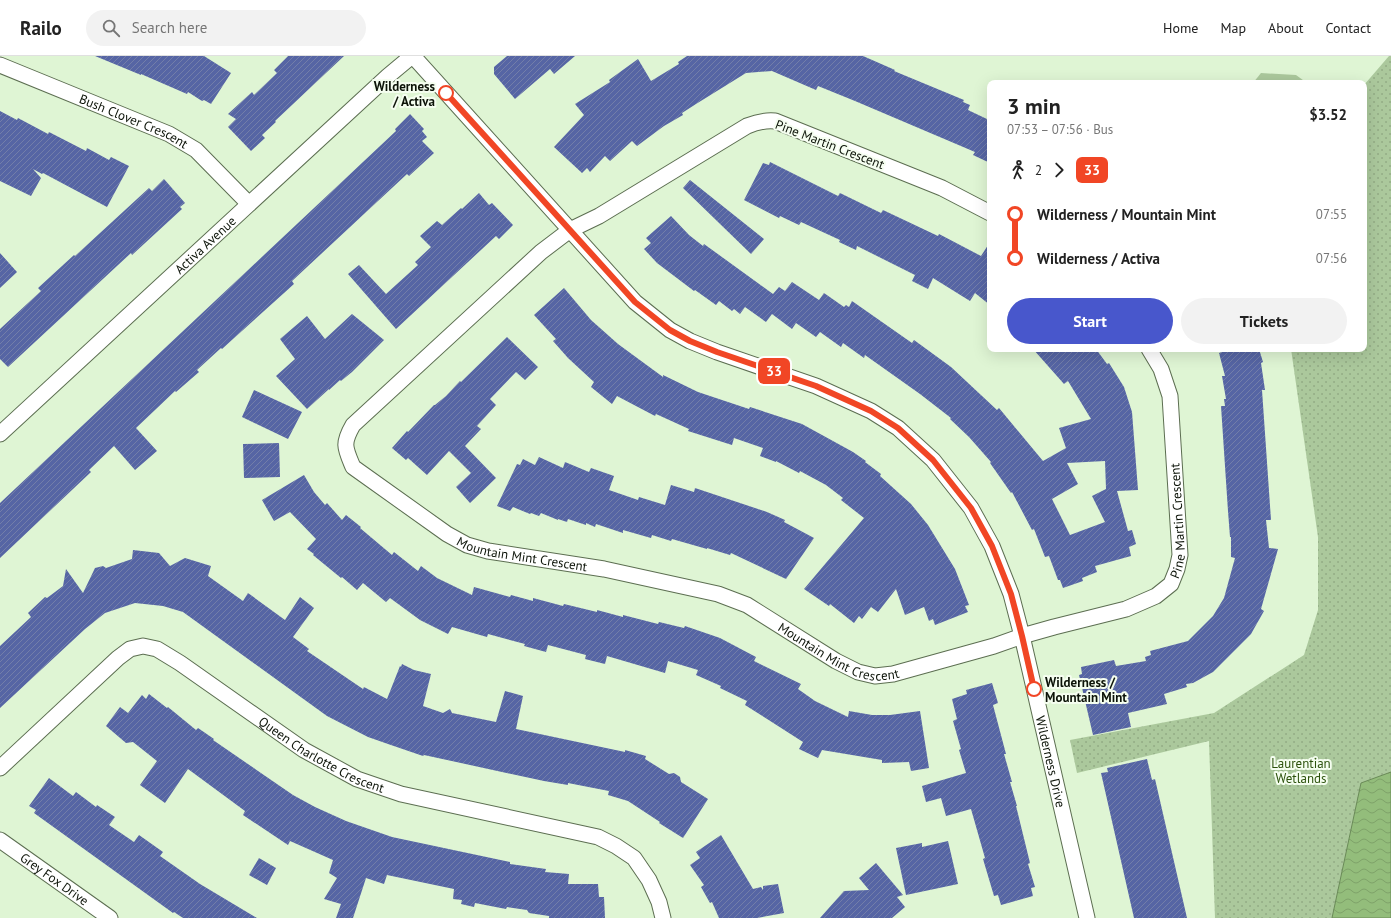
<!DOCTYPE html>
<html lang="en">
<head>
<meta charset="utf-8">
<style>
	body { margin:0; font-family:"PT Sans",sans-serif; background:#f2f2f2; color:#222; height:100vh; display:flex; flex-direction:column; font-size:15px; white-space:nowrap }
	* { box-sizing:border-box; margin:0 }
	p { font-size:13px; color:#767676 }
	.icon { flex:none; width:22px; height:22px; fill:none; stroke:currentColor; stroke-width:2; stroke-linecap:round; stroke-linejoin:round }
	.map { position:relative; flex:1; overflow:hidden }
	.side { position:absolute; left:987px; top:24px; width:380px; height:272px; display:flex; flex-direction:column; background:#fff; border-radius:8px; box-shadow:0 4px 16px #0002 }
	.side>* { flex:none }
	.badge { padding:0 8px; border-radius:6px; font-size:14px; line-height:26px }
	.map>.badge { position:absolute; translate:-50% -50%; box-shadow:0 0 0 2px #fff }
	.legs { display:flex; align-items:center; gap:6px; height:44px; padding:0 20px; font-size:13px }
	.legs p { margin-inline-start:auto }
	.overview { display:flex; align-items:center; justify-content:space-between; height:68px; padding:0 20px }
	h1 { font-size:22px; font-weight:600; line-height:30px }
	.button { display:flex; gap:8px; margin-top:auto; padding:8px 20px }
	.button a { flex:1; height:46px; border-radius:24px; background:#4857cc; color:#fff; font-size:16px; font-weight:600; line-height:46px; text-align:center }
	.button a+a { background:#f2f2f2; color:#222 }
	ul { padding:0 20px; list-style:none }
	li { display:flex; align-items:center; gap:14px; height:44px; font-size:15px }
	li i { display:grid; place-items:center; width:6px; height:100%; margin:0 5px; background:currentColor }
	li i::after { content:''; width:10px; height:10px; margin:-5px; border:3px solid; border-radius:50%; background:#fff }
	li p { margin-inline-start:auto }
	li:first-child i { background:linear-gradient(#0000 50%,currentColor 0) }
	li:last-child i { background:linear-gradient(currentColor 50%,#0000 0) }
	header { display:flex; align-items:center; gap:24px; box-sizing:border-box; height:56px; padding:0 20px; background:#fff; border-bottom:1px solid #e0e0e0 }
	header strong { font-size:19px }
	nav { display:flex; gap:22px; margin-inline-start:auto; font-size:14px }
	.search { width:280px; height:36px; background:#f2f2f2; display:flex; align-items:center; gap:10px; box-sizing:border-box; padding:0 14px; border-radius:22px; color:#767676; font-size:15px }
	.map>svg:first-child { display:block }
	.park { fill:url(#park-dots) }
	.pitch { fill:#abc89c }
	.water { fill:url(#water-waves); stroke:#6a8a58 }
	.building { fill:url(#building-hatch); fill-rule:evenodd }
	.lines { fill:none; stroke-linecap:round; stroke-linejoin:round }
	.minor-casing { stroke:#5c6e51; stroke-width:17 }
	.minor { stroke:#fff; stroke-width:15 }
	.line-1-casing { stroke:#fff; stroke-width:9 }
	.line-1 { stroke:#f14625; stroke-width:6 }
	.stop-1-dot { fill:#fff; stroke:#f14625; stroke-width:2 }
	.labels { text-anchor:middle; stroke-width:4; stroke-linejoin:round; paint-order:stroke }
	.stop-label { font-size:13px; font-weight:bold; fill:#0c1308; stroke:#f5fef0; text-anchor:end }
	.street-label { font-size:13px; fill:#0c1308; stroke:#f5fef0 }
	.park-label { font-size:13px; fill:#2c520c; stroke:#f5fef0 }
</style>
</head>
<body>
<header>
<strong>Railo</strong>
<div class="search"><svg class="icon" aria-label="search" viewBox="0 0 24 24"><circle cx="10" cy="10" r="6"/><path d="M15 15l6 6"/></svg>Search here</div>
<nav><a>Home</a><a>Map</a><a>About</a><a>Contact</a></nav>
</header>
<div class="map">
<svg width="1391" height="862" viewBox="0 0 1391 862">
	<defs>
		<pattern id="park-dots" width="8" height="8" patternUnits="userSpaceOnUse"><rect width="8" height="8" fill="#abc89c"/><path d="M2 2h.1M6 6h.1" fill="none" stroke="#92ab85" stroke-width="1.8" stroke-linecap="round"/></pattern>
		<pattern id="water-waves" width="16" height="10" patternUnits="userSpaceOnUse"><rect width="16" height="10" fill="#93bd7b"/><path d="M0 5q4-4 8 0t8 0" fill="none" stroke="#7ea269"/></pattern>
		<pattern id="building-hatch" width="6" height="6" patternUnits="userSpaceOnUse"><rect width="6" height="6" fill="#5665a4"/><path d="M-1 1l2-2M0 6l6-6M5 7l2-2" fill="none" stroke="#737ea9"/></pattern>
	</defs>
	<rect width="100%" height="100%" fill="#dff5d4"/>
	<path class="park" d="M 1389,0 L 1391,0 L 1391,862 L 1215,862 L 1209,685 L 1077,717 L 1070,684 L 1214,657 L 1304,599 L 1318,554 L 1318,481 L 1291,293 L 1364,293 L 1364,29 Z"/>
	<path class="pitch" d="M 1261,17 L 1296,19 L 1307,27 L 1253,27 Z"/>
	<path class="water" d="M 1391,716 L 1391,862 L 1332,862 L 1361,727 Z"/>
	<path class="building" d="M 95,0 L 204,0 L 231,17 L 211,48 L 204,44 L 202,45 L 188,36 L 187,38 L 141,18 L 141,19 Z
		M 288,0 L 344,0 L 275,65 L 276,66 L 262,79 L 265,82 L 251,95 L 228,71 L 236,63 L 228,58 L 252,36 L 254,39 L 277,17 L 274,14 Z
		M 507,0 L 575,0 L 554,18 L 550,13 L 515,43 L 494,18 L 494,11 Z
		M 687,0 L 863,0 L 895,14 L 894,15 L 964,44 L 963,46 L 970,49 L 968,54 L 989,64 L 990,63 L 990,107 L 973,99 L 975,96 L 855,45 L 818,30 L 816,34 L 772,15 L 746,17 L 696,48 L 682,57 L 683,59 L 664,70 L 637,90 L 632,85 L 610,105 L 605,100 L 590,116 L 587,112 L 582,117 L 554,91 L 584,59 L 575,48 L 610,26 L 609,24 L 638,3 L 651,25 L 679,8 L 678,6 Z
		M 0,55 L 17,64 L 18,62 L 48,78 L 49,76 L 86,95 L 87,92 L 109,104 L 111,101 L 129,110 L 107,151 L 43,117 L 42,118 L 33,113 L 41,122 L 31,140 L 0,125 Z
		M 410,58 L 424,73 L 422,75 L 427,81 L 422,85 L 434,97 L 409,120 L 407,118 L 292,225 L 294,228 L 222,293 L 221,292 L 197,314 L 199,316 L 176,336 L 175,335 L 136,372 L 157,395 L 135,414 L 114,390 L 89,414 L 91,416 L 0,502 L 0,447 L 396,75 L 395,73 Z
		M 770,106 L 838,140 L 840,137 L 881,157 L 883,154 L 938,180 L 939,178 L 981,200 L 990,186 L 990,249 L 975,237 L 970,245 L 933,222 L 928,233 L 912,225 L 915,219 L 857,190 L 856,194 L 839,186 L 840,184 L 801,166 L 799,169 L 780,160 L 779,162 L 744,144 L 763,107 L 769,109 Z
		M 164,123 L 185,147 L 180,151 L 182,153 L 132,199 L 131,197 L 8,311 L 0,303 L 0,273 L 41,235 L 38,232 L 74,199 L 75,200 L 149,132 L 152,135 Z
		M 690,124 L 764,183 L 751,198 L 683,132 Z
		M 479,137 L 489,149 L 492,147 L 513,169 L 499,183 L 496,180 L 396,273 L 348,218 L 359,209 L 386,238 L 418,209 L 415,206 L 431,191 L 420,180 L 437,165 L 442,169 L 461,152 L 462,153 Z
		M 671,160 L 689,179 L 703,190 L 704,188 L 773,238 L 779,231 L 785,235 L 792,226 L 819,244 L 824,237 L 844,251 L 846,249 L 849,251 L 852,245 L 912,287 L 914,284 L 951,311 L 997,354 L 999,352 L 1043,405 L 1066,392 L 1059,372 L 1091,363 L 1068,325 L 1064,328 L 1033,293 L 1096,293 L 1107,308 L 1109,307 L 1124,331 L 1132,356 L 1138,434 L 1117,435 L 1128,475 L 1132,474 L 1136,488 L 1129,491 L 1131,500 L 1095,510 L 1097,516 L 1082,522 L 1083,525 L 1063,532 L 1060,524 L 1058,524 L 1049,500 L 1045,501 L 1034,473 L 1032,474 L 1012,436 L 1011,437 L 990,407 L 991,406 L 969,381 L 950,363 L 951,362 L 920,338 L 865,299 L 864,302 L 843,287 L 841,291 L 820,276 L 816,281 L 796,267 L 792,273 L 772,258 L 766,266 L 745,251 L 740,258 L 734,253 L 732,255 L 719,245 L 716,249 L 695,234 L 694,235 L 657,207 L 644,193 L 651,187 L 646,182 ZM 1105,405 L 1106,433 L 1092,440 L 1105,466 L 1070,479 L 1052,443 L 1078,428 L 1067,407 Z
		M 0,197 L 17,216 L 0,232 Z
		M 564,232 L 591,264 L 618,288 L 663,321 L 663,319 L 698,336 L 749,353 L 750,351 L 802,368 L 853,396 L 866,405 L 865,406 L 881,418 L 880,420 L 911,448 L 928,469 L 955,513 L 969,549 L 965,550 L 968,556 L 935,569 L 933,563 L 929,565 L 924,551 L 905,559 L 896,533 L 878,556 L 871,551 L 862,563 L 859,560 L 854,567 L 830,548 L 829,550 L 804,533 L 864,462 L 841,444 L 843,442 L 826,429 L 800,415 L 799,417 L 776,405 L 776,406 L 760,400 L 763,392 L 734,382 L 732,389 L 688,375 L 689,373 L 656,358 L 655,360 L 617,340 L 612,348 L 591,331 L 594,326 L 568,302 L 553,285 L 556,283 L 534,259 Z
		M 352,258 L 384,284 L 352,316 L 341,325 L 340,324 L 329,334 L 329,333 L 307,353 L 276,320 L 295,303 L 280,283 L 307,260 L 325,283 Z
		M 507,281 L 538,311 L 525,324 L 516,316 L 490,343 L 496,349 L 477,370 L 481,373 L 465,390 L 496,422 L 470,447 L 456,431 L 471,417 L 449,395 L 427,419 L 408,402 L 406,404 L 392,392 L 407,375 L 408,376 L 434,349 L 435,349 L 446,340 L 460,325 L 461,326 Z
		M 1221,293 L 1259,293 L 1263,306 L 1261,307 L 1265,334 L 1262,334 L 1271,464 L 1266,464 L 1269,492 L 1278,493 L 1261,553 L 1264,555 L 1251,578 L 1213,616 L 1193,627 L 1186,628 L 1187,631 L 1164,638 L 1167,648 L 1128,657 L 1131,671 L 1093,679 L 1079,619 L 1082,618 L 1081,611 L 1114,604 L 1116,610 L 1146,605 L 1145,601 L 1151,599 L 1150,595 L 1188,585 L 1213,560 L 1224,542 L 1235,502 L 1231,501 L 1231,481 L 1230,481 L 1228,455 L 1221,350 L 1225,350 L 1224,343 L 1226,343 L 1222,320 L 1225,320 L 1219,297 L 1222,296 Z
		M 254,334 L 302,356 L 288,383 L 242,361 Z
		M 279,387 L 280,421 L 244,422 L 243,388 Z
		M 539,401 L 563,412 L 565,406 L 589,416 L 591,412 L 614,420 L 609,434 L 638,444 L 639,441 L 665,449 L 671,429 L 694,436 L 695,432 L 767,456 L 785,464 L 784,466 L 814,482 L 786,523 L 731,497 L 730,499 L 707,492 L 707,493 L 672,483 L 671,485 L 652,479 L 651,482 L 623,474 L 623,477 L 596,468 L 595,471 L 586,467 L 586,469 L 568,463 L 567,466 L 558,463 L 558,464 L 541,457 L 539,460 L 531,457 L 530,458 L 513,451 L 510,455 L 497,450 L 517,408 L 520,409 L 523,403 L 535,409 Z
		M 304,419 L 314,436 L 325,449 L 327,447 L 342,464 L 346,459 L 361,471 L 360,472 L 392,499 L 394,496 L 418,515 L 421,510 L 437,522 L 472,539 L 474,531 L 510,541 L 511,539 L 533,545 L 533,542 L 563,550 L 564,548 L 597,556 L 597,554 L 623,561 L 623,559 L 658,568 L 659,566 L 684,572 L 685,570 L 720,582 L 756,601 L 754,605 L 801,628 L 798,633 L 815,645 L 848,661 L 849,655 L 872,659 L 890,659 L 920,655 L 929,712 L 911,715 L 909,706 L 882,707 L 882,704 L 822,694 L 818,702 L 799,693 L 803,686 L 745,649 L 747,645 L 720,632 L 721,630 L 696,619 L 698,614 L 668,605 L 665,617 L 607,600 L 605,608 L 585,603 L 586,599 L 548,589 L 546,596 L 524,590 L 525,588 L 488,578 L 487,581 L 452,571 L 448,578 L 420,564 L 390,542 L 386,546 L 363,527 L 357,534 L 342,521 L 341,522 L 313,499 L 314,498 L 307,493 L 316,483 L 290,456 L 274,465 L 262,444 Z
		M 133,494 L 159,497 L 170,510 L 185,502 L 211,510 L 208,520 L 243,545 L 248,537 L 285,564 L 300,541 L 314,552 L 293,581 L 309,593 L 307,595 L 363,633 L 364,631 L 387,643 L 400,610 L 401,611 L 402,608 L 414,614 L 431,618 L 423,650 L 443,657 L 450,653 L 452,657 L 496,666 L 505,635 L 523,640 L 516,673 L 625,696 L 625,694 L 646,700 L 645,703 L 669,718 L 674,717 L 680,721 L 681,726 L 708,743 L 683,782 L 659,767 L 660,766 L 628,745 L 608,739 L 609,735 L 568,727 L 568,729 L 544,725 L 424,699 L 423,700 L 388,688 L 368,681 L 327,660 L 183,556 L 163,550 L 135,547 L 105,557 L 85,573 L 0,652 L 0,590 L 31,561 L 28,557 L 45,541 L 47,542 L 63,530 L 66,513 L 83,537 L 95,512 L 103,510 L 106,512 L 132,503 Z
		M 992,627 L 998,647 L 993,649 L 1006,698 L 1004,698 L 1012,726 L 1010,726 L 1017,750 L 1016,750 L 1018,758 L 1030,807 L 1028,808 L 1035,831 L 1031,832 L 1033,840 L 1001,849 L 998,839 L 994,840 L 983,803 L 985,802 L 971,753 L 946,760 L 941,742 L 926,746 L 922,730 L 966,717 L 959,694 L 961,693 L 953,665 L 957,663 L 952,643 L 967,638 L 966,634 Z
		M 149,638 L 167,652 L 168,651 L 196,674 L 198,672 L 214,683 L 213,684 L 293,739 L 315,751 L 346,765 L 392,781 L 510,806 L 510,808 L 546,813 L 545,816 L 569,818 L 568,828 L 598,828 L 599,841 L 604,841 L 605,862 L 549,862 L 549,860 L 529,857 L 527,854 L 507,851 L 506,853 L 475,847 L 474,851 L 461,848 L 462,844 L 453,843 L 454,833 L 387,819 L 384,828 L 366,822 L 353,862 L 336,862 L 341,848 L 324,843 L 337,822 L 329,817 L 333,804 L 290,785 L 288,789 L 243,759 L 245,755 L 188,713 L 165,747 L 140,729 L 157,705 L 133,686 L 126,687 L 106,670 L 120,651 L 128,657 L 142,639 L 146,643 Z
		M 1147,703 L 1152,724 L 1155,723 L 1187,862 L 1134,862 L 1101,717 L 1108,716 L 1107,712 Z
		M 49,722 L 73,740 L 76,736 L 96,751 L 97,749 L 115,761 L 109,769 L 134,786 L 139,779 L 163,796 L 160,800 L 200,828 L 257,862 L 183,862 L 174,856 L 173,857 L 34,757 L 36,754 L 29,750 Z
		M 721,779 L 753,833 L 761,831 L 763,834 L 763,830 L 778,828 L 784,857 L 757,862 L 719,862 L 712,846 L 710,847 L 701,831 L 704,829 L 690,809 L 700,802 L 696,796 Z
		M 948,785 L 958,828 L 906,839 L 896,792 L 922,787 L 922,791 Z
		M 259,802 L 276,812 L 267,829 L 249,819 Z
		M 876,807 L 903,839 L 897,841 L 905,851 L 892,862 L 820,862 L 844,835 L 869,834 L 859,822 Z"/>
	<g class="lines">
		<g class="minor-casing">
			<g id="minor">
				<path id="s1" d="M 413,0 L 635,246 L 670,274 L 690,285 L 717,296 L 816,330 L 871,355 L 898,372 L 933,404 L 971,452 L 992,490 L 1011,538 L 1022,580 L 1087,862"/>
				<path id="s2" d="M 0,9 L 169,78 L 196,94 L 249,148"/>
				<path id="s3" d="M 990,157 L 942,132 L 775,65 C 765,64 757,66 747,70 L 599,160 L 570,174 L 541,196 L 353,369 C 342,388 345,392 353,411 L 447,478 L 467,489 L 488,495 L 604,513 L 718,538 L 747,549 L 836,605 L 858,616 L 875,620 L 893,618 L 994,590 L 1022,580 L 1054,571 L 1126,553 L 1156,540 L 1171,528 L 1177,513 L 1180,499 L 1170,340 L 1161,313 L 1149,293"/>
				<path id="s4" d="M 0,378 L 388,20 L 412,0"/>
				<path id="s5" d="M 0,712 L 118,602 L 130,593 L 143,590 L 157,593 L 180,607 L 304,694 L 357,723 L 401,738 L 598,781 L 616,790 L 634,802 L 649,824 L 659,846 L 663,862"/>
				<path id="s6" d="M 0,784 L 110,862"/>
			</g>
		</g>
		<use href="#minor" class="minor"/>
	</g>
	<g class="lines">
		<g class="line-1-casing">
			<path id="line-1" d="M 446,37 L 635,246 L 670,274 L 690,285 L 717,296 L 816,330 L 871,355 L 898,372 L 933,404 L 971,452 L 992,490 L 1011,538 L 1022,580 L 1034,633"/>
		</g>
		<use href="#line-1" class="line-1"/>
	</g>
	<g class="stop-1-dot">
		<circle cx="446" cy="37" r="7"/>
		<circle cx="1034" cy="633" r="7"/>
	</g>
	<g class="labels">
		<g class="stop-label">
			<text x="435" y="35">Wilderness<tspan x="435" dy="15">/ Activa</tspan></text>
			<text x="1045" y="631" text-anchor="start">Wilderness /<tspan x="1045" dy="15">Mountain Mint</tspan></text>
		</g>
		<g class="street-label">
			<text dy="5" stroke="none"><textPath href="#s2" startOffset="145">Bush Clover Crescent</textPath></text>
			<text transform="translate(830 88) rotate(21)" y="5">Pine Martin Crescent</text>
			<text dy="5" stroke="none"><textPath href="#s4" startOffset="279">Activa Avenue</textPath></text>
			<text dy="5" stroke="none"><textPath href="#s3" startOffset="1754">Pine Martin Crescent</textPath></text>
			<text dy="5" stroke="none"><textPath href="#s3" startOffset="999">Mountain Mint Crescent</textPath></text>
			<text dy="5" stroke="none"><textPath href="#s3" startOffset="1335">Mountain Mint Crescent</textPath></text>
			<text dy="5" stroke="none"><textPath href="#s5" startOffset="400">Queen Charlotte Crescent</textPath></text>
			<text dy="5" stroke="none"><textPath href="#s1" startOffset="1001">Wilderness Drive</textPath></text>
			<text dy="5" stroke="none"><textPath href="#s6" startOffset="67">Grey Fox Drive</textPath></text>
		</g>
		<g class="park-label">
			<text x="1301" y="712">Laurentian<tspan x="1301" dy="15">Wetlands</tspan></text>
		</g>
	</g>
</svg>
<b class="badge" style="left:774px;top:315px;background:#f14625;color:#fff">33</b>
<section class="side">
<div class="overview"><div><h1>3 min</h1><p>07:53 – 07:56 · Bus</p></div><b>$3.52</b></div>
<div class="legs"><svg class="icon" aria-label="walk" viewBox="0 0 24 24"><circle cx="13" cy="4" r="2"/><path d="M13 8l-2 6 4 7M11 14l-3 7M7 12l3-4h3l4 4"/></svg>2<svg class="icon" aria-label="forward" viewBox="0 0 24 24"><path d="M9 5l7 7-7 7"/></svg><b class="badge" style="background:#f14625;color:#fff">33</b></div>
<ul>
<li><i style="color:#f14625"></i><b>Wilderness / Mountain Mint</b><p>07:55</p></li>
<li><i style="color:#f14625"></i><b>Wilderness / Activa</b><p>07:56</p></li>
</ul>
<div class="button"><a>Start</a><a>Tickets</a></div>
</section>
</div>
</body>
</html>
